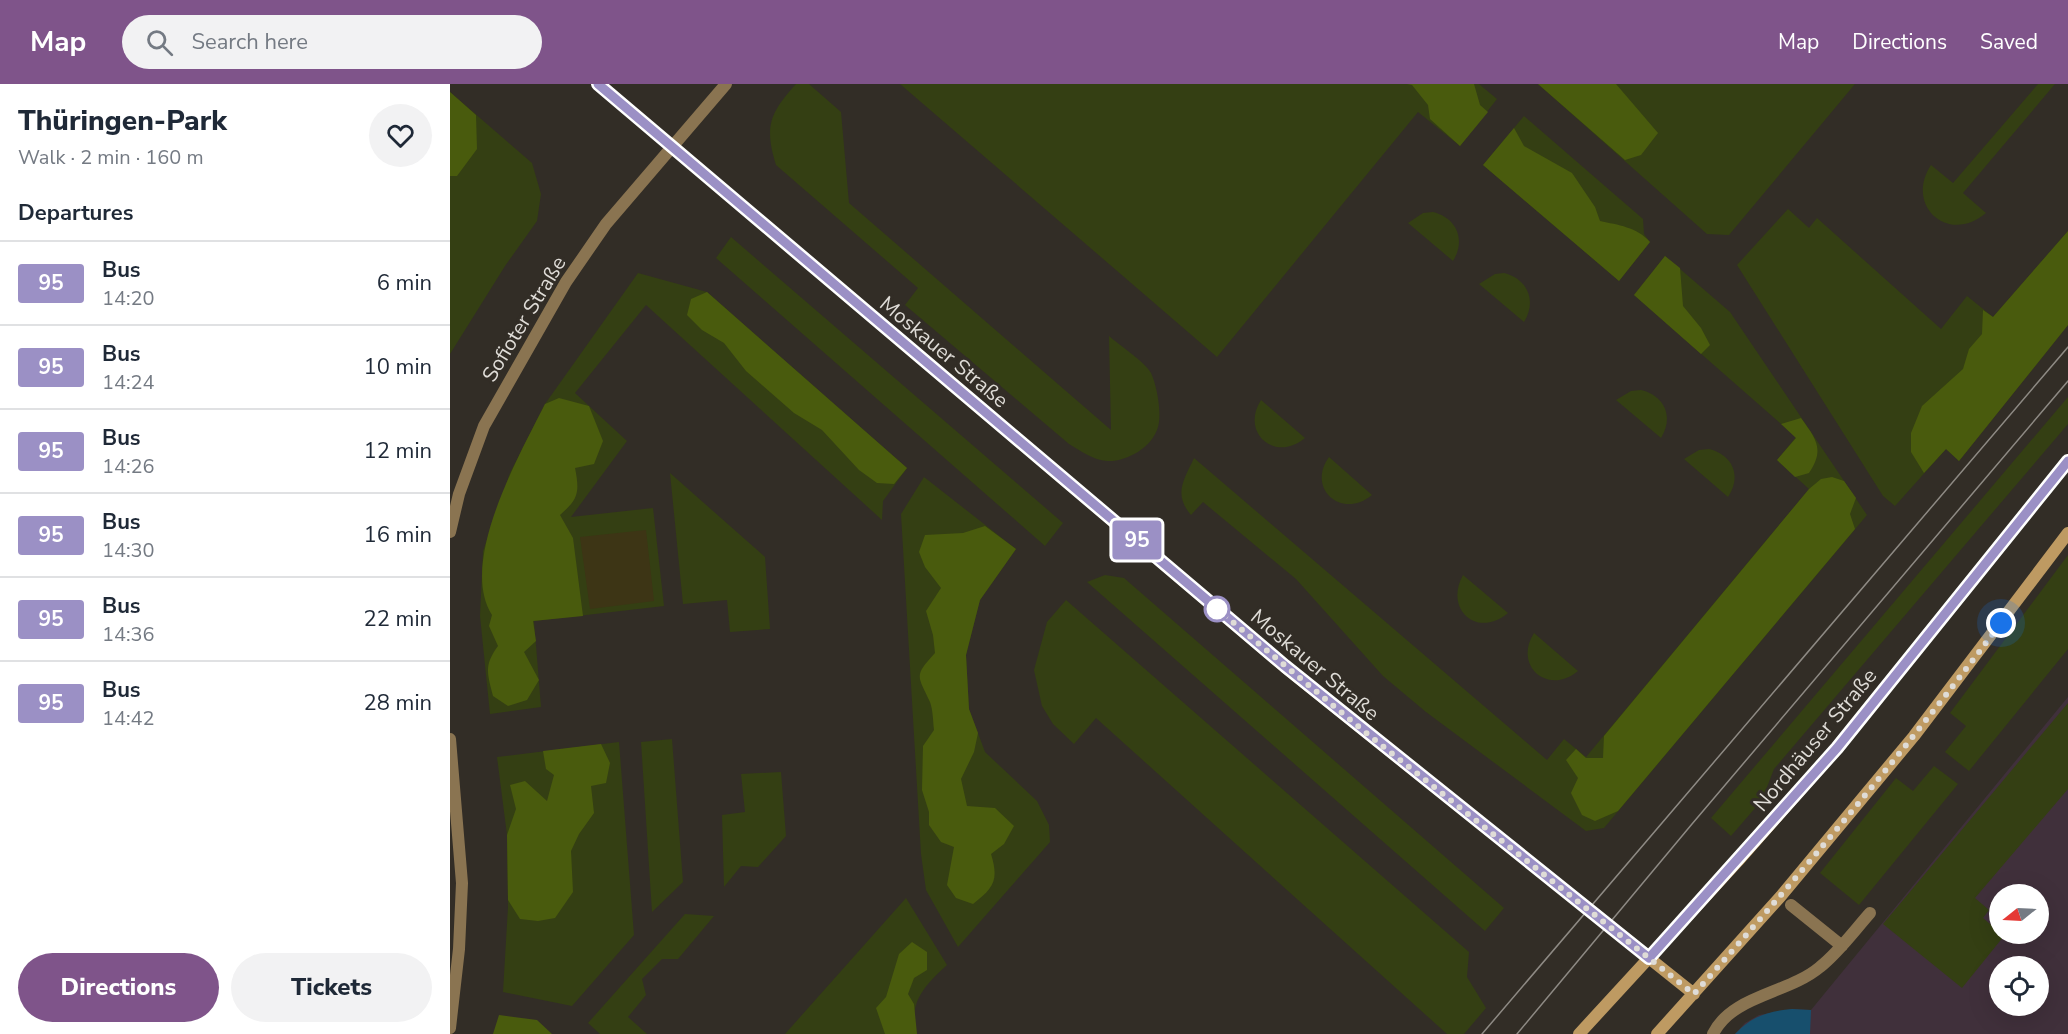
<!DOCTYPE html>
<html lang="en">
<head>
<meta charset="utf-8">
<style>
	body { margin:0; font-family:"Nunito Sans",sans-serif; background:#f2f2f3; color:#1f2937; height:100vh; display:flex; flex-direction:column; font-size:22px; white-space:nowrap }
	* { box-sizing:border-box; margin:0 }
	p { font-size:20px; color:#747a83 }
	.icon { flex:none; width:33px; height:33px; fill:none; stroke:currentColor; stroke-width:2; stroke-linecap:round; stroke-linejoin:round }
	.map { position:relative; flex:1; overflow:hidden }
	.details { display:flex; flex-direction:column; background:#fff; width:450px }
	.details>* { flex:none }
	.badge { padding:0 12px; border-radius:4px; font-size:21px; line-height:39px }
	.needle { width:39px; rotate:252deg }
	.fabs { position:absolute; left:1539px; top:800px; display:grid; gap:12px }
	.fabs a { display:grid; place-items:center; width:60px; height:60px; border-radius:50%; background:#fff; box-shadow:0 6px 24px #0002; font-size:30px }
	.you { position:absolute; width:30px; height:30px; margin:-15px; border:4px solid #fff; border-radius:50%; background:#1a73e8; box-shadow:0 0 0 9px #1a73e833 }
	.map>.badge { position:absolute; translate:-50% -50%; box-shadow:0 0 0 3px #fff }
	h2 { padding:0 18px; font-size:22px; line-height:54px }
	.round { display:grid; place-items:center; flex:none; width:63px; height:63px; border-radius:32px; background:#f2f2f3 }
	.summary { display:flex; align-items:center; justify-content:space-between; height:102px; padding:0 18px }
	h1 { font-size:28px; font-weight:800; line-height:45px }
	.primary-button { display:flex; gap:12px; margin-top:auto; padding:12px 18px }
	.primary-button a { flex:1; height:69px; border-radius:36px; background:#7f548a; color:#fff; font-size:24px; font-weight:800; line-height:69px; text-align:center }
	.primary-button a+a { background:#f2f2f3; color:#1f2937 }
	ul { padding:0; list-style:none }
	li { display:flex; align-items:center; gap:18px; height:84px; padding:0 18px; border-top:2px solid #e0e1e3 }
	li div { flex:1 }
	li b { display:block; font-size:22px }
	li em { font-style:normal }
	li .badge { min-width:66px; font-weight:700; text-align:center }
	header { display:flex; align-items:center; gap:36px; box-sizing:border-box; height:84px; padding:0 30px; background:#7f548a; color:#fff }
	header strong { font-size:28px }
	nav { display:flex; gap:33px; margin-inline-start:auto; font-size:21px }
	.search { width:420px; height:54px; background:#f2f2f3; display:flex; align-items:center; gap:15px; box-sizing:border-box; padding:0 21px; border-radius:33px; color:#747a83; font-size:22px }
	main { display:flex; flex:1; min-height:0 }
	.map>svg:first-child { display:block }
	.commercial { fill:#40303b; fill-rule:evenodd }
	.green { fill:#343f13 }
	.forest { fill:#495b0d }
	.sand { fill:#3d3515 }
	.water { fill:#174f6d }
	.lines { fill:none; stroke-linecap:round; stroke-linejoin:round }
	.street { stroke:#8a7451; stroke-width:12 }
	.secondary { stroke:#be9a62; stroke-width:12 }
	.tram { stroke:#8e8a84; stroke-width:1.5 }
	.line-casing { stroke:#fff; stroke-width:14 }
	.line { stroke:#9b90c5; stroke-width:9 }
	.walk { stroke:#dfdcd7; stroke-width:6; stroke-dasharray:0 10.8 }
	.stop-dot { fill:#fff; stroke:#9b90c5; stroke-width:3 }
	.labels { text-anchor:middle; stroke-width:6; stroke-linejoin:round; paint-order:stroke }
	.street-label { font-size:21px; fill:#dfdcd7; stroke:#322d26 }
</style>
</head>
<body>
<header>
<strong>Map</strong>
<div class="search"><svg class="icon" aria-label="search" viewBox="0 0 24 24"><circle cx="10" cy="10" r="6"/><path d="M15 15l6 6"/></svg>Search here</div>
<nav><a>Map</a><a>Directions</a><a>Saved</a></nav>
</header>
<main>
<section class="details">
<div class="summary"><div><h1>Thüringen-Park</h1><p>Walk · 2 min · 160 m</p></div><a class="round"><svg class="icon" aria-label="heart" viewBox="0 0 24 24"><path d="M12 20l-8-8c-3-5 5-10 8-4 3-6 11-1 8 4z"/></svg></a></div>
<h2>Departures</h2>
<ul>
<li><span class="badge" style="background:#9b90c5;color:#fff">95</span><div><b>Bus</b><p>14:20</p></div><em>6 min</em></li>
<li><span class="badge" style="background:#9b90c5;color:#fff">95</span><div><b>Bus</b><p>14:24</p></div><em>10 min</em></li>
<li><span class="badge" style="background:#9b90c5;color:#fff">95</span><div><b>Bus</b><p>14:26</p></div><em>12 min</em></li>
<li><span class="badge" style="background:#9b90c5;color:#fff">95</span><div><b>Bus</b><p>14:30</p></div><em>16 min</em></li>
<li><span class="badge" style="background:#9b90c5;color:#fff">95</span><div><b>Bus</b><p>14:36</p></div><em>22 min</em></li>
<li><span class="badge" style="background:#9b90c5;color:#fff">95</span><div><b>Bus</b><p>14:42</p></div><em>28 min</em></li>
</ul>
<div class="primary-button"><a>Directions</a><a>Tickets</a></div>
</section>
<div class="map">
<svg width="1618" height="950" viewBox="0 0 1618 950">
	<rect width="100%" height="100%" fill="#322d26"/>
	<path class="commercial" d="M 1618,613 L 1618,950 L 1285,950 L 1295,939 L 1309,931 L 1342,925 L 1361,926 ZM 1550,810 L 1588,810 L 1588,849 L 1550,849 ZM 1550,882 L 1588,882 L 1588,921 L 1550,921 Z"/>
	<path class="green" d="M 346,0 L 359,0 L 391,28 L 399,119 L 661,346 L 659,252 C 669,261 695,278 701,289 C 707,302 712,329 708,343 C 702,364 676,378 657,377 C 643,376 631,367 619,360 L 455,221 L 468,204 L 326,81 C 314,42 320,29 346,0 Z
		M 450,0 L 1029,0 L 1047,15 L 1010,62 L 968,28 L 767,273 Z
		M 1088,0 L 1405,0 L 1279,151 L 1257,150 Z
		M 1588,0 L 1605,0 L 1513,109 L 1536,129 C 1499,161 1454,122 1481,81 L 1503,99 Z
		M 0,8 L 82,79 L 91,110 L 87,137 L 55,182 L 0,270 Z
		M 1074,32 L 1193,135 L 1194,150 L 1200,158 L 1169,197 L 1033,81 Z
		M 1338,125 L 1359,144 L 1367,134 L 1491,245 L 1517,212 L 1543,233 L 1618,147 L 1618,241 L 1509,377 L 1496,365 L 1445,422 L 1433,412 L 1287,181 Z
		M 983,128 C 1007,134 1016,156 1003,177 L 958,139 L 973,129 Z
		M 281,153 L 613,439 L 595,462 L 266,174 Z
		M 1215,172 L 1280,228 L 1417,431 L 1154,744 L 1136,747 L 976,628 L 933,592 L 846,495 L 753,418 L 741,431 C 723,410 734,396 744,374 L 1097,676 L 1114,655 L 1136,673 L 1359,405 L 1327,376 L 1346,353 L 1184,211 Z
		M 188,189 L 257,208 L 457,384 L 433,417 L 432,436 L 196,221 L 125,309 L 177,357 L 121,433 L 203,424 L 214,522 L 84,537 L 91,623 L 40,630 L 30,532 L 33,467 L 60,389 L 95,320 Z
		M 1054,189 C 1078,195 1087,217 1074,238 L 1029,200 L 1045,190 Z
		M 1191,306 C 1215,312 1224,333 1211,354 L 1166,316 L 1181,307 Z
		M 1618,313 L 1618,340 L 1324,685 L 1312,716 L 1281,752 L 1261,734 Z
		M 811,316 L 855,354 C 825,379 790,349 811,316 Z
		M 1259,365 C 1283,371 1292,392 1278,413 L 1234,375 L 1249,366 Z
		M 879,373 L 922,411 C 892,436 856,405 879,373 Z
		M 220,389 L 315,473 L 320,545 L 280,548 L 277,516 L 233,520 Z
		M 474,393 L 566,465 L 530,516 L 516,571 L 519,625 L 535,668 L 587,717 L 599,741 L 600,758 L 508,863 L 476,806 L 471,770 L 451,430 Z
		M 1618,471 L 1618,565 L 1519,687 L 1495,668 L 1516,642 L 1500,629 Z
		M 655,491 L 674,494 L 1054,824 L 1035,847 L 637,498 Z
		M 1013,491 L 1058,529 C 1027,555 994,525 1013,491 Z
		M 616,516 L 1019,868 L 1017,893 L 1036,924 L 1014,950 L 997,950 L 646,634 L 624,660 L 603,640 L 592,622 L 584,586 L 597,538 Z
		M 1084,549 L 1128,587 C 1098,612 1063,582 1084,549 Z
		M 1618,619 L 1618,705 L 1525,814 L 1539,826 L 1533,834 L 1554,852 L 1512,904 L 1433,840 Z
		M 222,655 L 233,798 L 202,828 L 191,658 Z
		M 169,658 L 184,851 L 122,922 L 53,908 L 58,823 L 57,751 L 47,673 Z
		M 1484,682 L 1508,700 L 1409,821 L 1370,789 L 1446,694 L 1463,707 Z
		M 331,688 L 336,752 L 308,783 L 291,782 L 274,803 L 272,731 L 295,728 L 291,690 Z
		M 456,814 L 497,881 C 476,900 457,919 467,950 L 335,950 Z
		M 235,830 L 264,832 L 228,875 L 212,875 L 192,895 L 196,911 L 178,933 L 197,950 L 150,950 L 138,939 Z"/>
	<path class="forest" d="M 957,0 L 1024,0 L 1030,21 L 1038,28 L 1010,62 L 980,35 L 978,21 L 962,1 Z
		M 1088,0 L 1166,0 L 1208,49 L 1191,71 L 1175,76 Z
		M 0,8 L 26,31 L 27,65 L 7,92 L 0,92 Z
		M 1064,44 L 1074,62 L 1122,89 L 1145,123 L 1150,137 C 1168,141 1187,143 1200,158 L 1169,197 L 1033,81 Z
		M 1618,147 L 1618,241 L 1509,377 L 1496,365 L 1474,389 L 1461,368 L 1461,349 L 1472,322 L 1513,285 L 1519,265 L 1532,250 L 1533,226 L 1543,233 Z
		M 1215,172 L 1230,184 L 1233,222 L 1251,244 L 1260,261 L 1251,270 L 1184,211 Z
		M 257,208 L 457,384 L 444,400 L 427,399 L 409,386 L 372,346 L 344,329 L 296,287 L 274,259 L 252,246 L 237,231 L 241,215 Z
		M 109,314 L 139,322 L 153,357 L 144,380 L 125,384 C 130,409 128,415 110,431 L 123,454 L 133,532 L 83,537 L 86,557 L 74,568 L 89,596 L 77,616 L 58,622 L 43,612 C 37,589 34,581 48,562 L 39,542 L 42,531 C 8,478 70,370 95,320 Z
		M 1351,334 C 1366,355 1375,365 1359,389 L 1345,393 L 1327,376 L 1346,354 L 1331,340 Z
		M 1382,393 L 1394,397 L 1406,414 L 1400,430 L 1405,445 L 1168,727 L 1145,737 L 1132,731 L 1121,709 L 1128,694 L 1116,676 L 1126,665 L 1136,674 L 1153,674 L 1154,652 L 1359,405 L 1371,395 Z
		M 535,442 L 566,465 L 530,516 L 516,571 L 519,625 L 528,649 L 524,668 L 511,695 L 517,722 L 545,724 L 564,742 L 554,760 L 541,770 C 549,796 544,804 523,820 L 506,814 L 497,801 L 504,763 L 491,758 L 479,741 L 479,728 L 472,706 L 473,662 L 484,646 C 483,637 483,626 480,618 C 468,591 463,593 485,569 L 483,551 L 476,527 L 491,504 L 475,483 L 469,468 L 475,451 L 513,449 Z
		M 151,660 L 160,679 L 156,699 L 141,702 L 144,729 L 129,750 L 121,767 L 123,808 L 105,834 L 88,837 L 70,835 L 58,816 L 57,751 L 66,725 L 60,701 L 75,697 L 97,717 L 104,691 L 96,685 L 93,667 Z
		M 462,858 L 477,868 L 477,886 L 464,894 L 458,910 L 464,920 L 467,950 L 435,950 L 426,924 L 436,913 L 449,870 Z
		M 49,931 L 87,936 L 102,950 L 43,950 Z"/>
	<path class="sand" d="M 196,446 L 204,517 L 140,525 L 130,453 Z"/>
	<path class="water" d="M 1342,925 L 1361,926 L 1360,950 L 1285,950 C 1302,932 1318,927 1342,925 Z"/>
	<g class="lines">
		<path class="street" d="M 0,448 L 9,410 L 34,342 L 116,198 L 156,140 L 276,0
			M 0,655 L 12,799 L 9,865 L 0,944
			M 1341,821 L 1392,862
			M 1263,950 C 1282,911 1338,910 1370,883 C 1389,868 1404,847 1420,829"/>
		<path class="secondary" d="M 148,0 L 835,583 L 1244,910
			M 1129,950 L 1288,777 L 1387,664 L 1618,377
			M 1207,950 L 1331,812 L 1464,652 L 1618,449"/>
		<path class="tram" d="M 1032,950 L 1618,263
			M 1067,950 L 1242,740 L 1618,297"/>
	</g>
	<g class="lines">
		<g class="line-casing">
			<path id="line" d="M 148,0 L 835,582 L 1199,874 L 1387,664 L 1618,377"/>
		</g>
		<use href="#line" class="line"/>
		<path class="walk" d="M 767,525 L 915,648 L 1244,910 C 1351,790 1455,667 1551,539"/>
	</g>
	<circle class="stop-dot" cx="767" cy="525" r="12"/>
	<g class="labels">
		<g class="street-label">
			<text transform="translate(74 235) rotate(-59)" y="7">Sofioter Straße</text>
			<text transform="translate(494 268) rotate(40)" y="7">Moskauer Straße</text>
			<text transform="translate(865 581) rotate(40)" y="7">Moskauer Straße</text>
			<text transform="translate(1365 656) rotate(-50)" y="7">Nordhäuser Straße</text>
		</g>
	</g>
</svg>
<div class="fabs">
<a><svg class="needle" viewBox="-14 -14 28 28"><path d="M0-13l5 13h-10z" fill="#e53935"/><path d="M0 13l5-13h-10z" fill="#747a83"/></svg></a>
<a><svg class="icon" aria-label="locate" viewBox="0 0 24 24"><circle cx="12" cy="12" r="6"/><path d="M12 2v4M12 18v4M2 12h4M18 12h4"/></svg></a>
</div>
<div class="you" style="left:1551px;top:539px"></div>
<b class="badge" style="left:687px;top:456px;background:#9b90c5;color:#fff">95</b>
</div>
</main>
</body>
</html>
